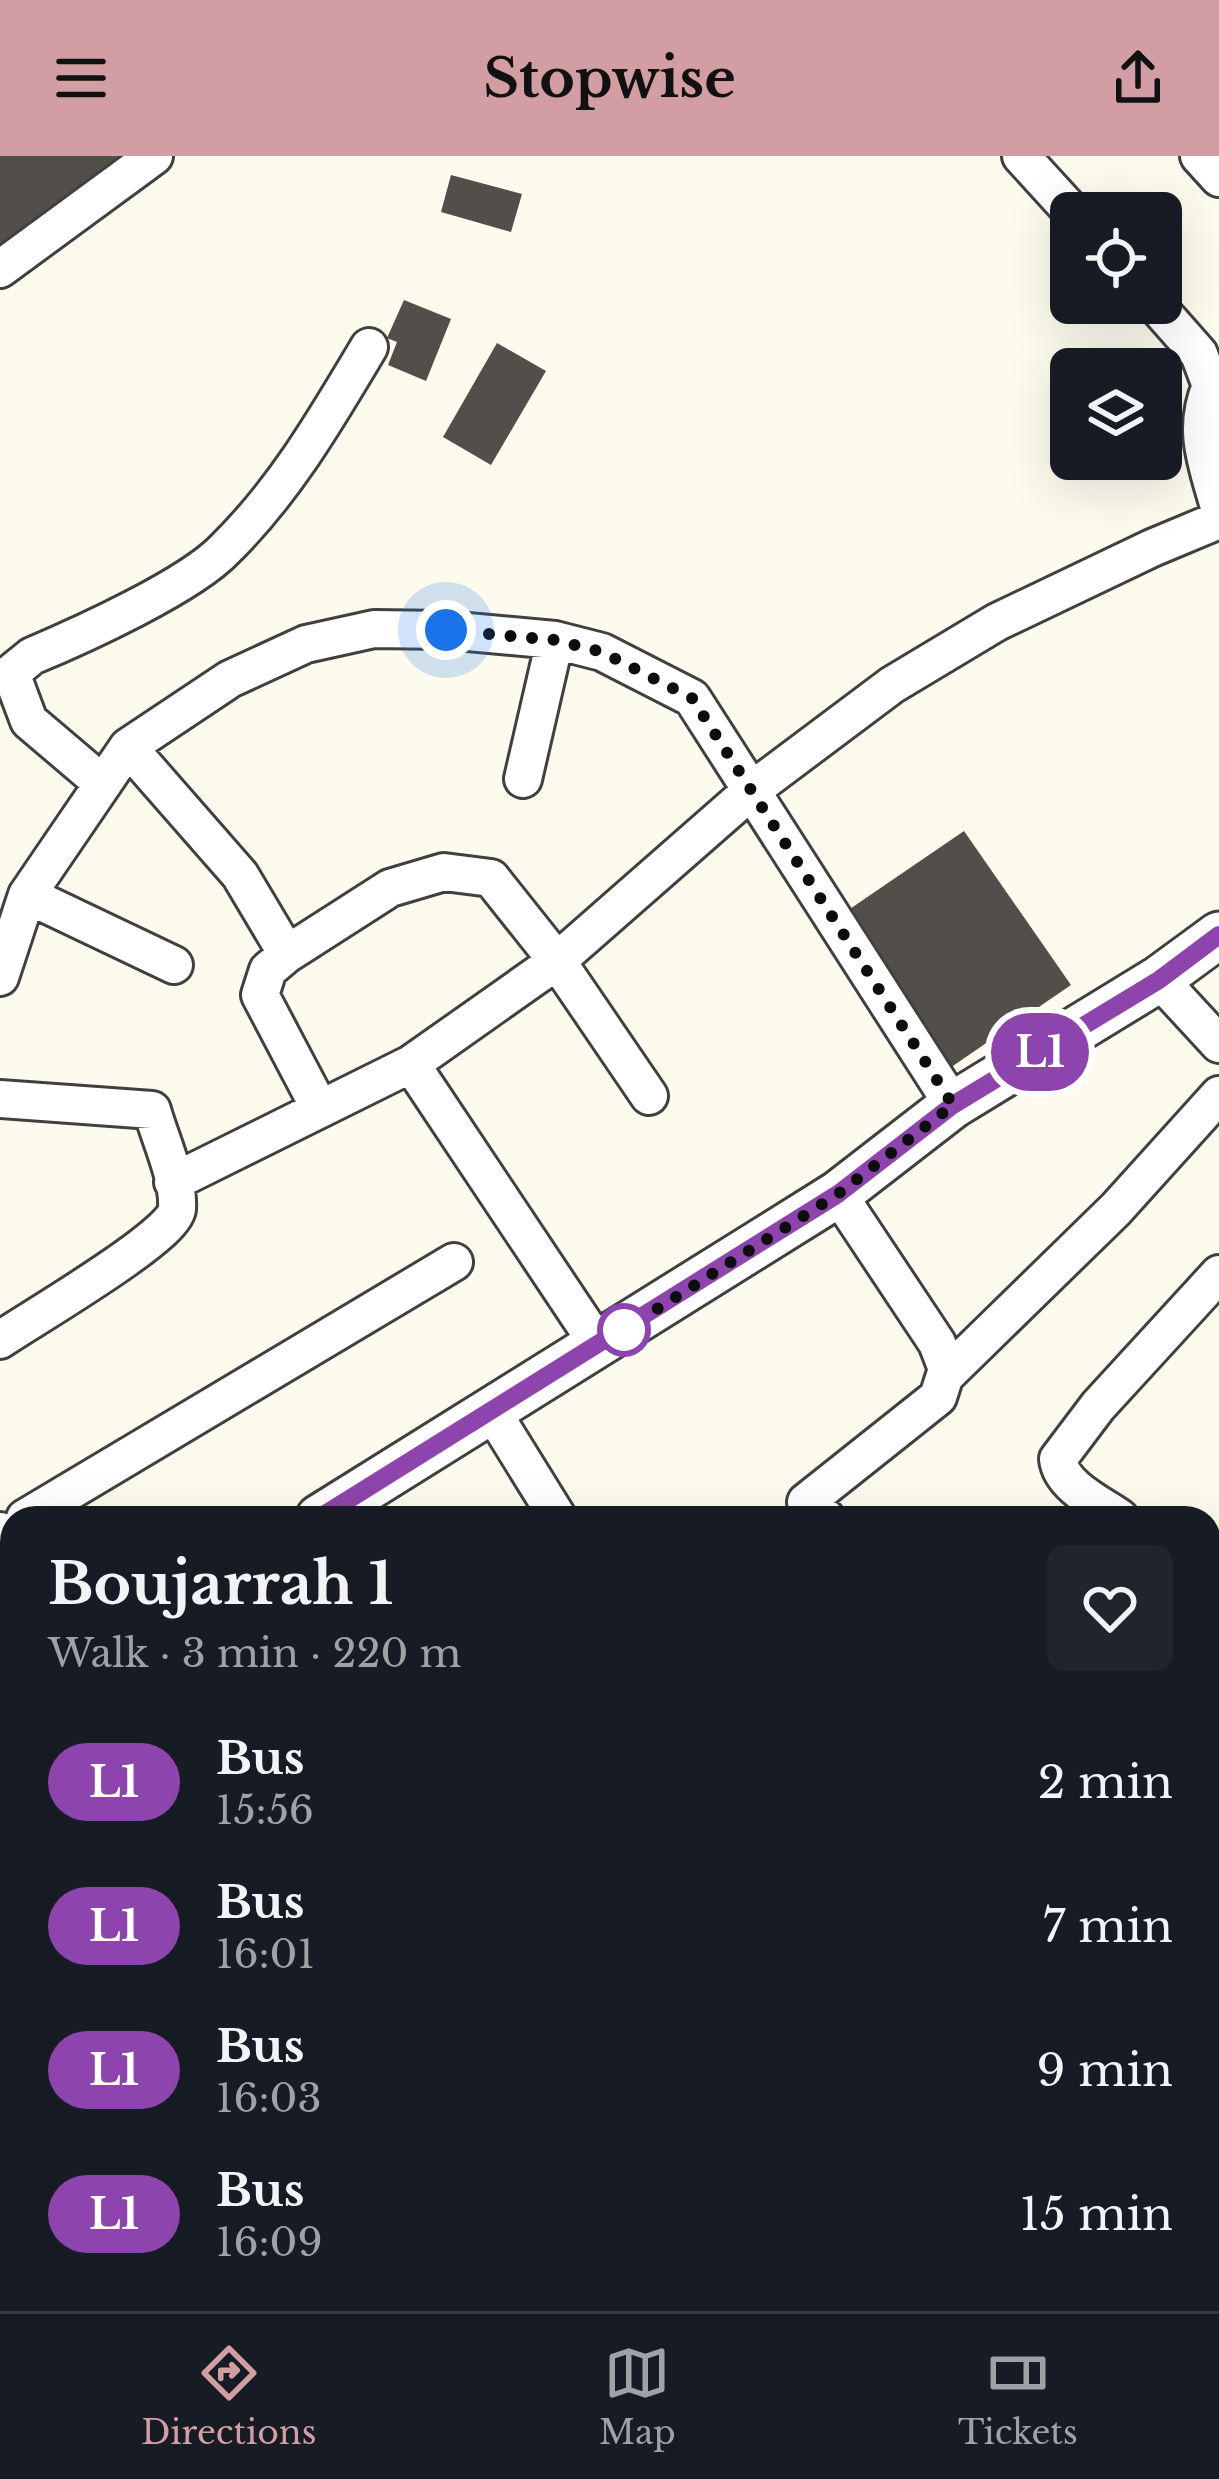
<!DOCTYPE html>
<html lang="en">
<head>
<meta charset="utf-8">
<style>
	body { margin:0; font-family:"Libre Baskerville",serif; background:#20242c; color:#f1f3f6; height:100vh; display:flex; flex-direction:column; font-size:45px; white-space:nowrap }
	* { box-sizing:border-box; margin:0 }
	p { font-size:39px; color:#9ea1a6 }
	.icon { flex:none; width:66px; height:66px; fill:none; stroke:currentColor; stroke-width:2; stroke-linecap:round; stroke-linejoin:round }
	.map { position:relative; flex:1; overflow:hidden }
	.panel { position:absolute; left:0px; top:1350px; width:1221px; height:807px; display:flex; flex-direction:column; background:#171b24; border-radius:36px 36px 0 0; box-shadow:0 12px 48px #0002 }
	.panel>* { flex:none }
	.badge { padding:0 24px; border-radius:39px; font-size:42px; line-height:78px }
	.tools { position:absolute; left:1050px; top:36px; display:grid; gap:24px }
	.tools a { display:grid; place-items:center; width:132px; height:132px; border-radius:18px; background:#171b24; box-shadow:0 12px 48px #0002; font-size:60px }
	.you { position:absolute; width:60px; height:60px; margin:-30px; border:9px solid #fff; border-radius:50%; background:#1a73e8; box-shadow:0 0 0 18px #1a73e833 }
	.map>.badge { position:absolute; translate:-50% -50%; box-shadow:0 0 0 6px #fff }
	.round { display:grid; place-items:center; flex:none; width:126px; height:126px; border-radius:18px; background:#20242c }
	.summary { display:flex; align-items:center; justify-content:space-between; height:204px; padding:0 48px }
	h1 { font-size:57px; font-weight:700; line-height:90px }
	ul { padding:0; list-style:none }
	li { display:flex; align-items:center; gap:36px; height:144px; padding:0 48px }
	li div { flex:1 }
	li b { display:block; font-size:45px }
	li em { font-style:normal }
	li .badge { min-width:132px; font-weight:700; text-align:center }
	header { display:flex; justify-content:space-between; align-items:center; height:156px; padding:0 48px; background:#d29ea4; color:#111; font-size:54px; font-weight:700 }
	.tab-bar { display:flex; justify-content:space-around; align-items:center; height:168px; border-top:3px solid #363941; background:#171b24; font-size:33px; color:#9ea1a6 }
	.tab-bar a { display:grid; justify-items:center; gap:6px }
	.tab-bar .current { color:#d29ea4 }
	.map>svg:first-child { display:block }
	.green { fill:#d2e4bc }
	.building { fill:#544e4a }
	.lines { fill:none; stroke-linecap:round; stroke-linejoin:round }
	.minor-casing { stroke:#404040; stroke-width:42 }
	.tertiary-casing { stroke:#404040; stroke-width:51 }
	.minor { stroke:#fff; stroke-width:36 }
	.tertiary { stroke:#fff; stroke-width:45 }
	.line-casing { stroke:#fff; stroke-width:27 }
	.line { stroke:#8e44ad; stroke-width:18 }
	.walk { stroke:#0d0d0d; stroke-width:12; stroke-dasharray:0 21.6 }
	.stop-dot { fill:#fff; stroke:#8e44ad; stroke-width:6 }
</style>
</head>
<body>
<header><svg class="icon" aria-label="menu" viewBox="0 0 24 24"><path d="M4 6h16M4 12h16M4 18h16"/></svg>Stopwise<svg class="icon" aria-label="share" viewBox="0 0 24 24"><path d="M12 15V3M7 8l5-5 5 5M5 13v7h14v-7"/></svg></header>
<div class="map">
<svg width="1219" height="2155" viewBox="0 0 1219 2155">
	<rect width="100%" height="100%" fill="#fdfaee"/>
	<path class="green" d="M 1219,1701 L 1219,2070 L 1209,2064 L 1209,1712 Z"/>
	<path class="building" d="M 0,0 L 126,0 L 0,101 Z
		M 451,19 L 522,38 L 511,76 L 441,56 Z
		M 404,144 L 451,163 L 426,225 L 388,209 L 397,186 L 387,182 Z
		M 497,187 L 546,215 L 491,309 L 443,281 Z
		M 964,675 L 1071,829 L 947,914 L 841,759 Z"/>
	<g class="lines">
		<g class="minor-casing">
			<path id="minor" d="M 1021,0 L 1073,57
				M 1199,0 L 1219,22
				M 0,113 L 154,0
				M 1154,147 L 1199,198 L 1211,230 C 1192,273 1207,308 1219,351
				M 128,591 L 240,719 L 287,798
				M 523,623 L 555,484
				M 102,627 L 29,565 L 11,517 L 32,500 C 82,479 190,430 225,393 C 285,334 326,263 369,191
				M 27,739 L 174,809
				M 0,821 L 27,739 L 128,591 L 230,523 L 306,488 L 374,473 L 446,474 L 555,484 L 602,496 L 692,542 L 953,949
				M 1159,823 L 1219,888
				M 411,908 L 599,1190
				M 0,943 L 152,954 C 160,983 179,1022 177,1053 C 176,1079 29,1164 0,1184
				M 320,953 L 260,839 L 268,814 L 287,798 L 390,732 L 444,716 L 491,722 L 557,805 L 649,940
				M 173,1026 L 411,908 L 557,805 L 752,634 L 892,529 L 997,466 L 1152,392 L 1219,364
				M 947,1218 L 1116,1053 L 1219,939
				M 493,1257 L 558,1362
				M 25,1362 L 454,1106
				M 826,1362 L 806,1346 L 938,1241 L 947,1213 L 937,1187 L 838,1038
				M 1120,1362 C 1098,1347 1061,1330 1058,1303 L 1098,1250 L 1219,1118
				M 0,1375 L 12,1403
				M 1209,1425 L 1219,1432
				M 0,1650 L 12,1663
				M 1209,1665 L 1219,1653
				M 0,1816 L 12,1808
				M 1209,1828 L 1219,1835
				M 0,1886 L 12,1912
				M 0,1977 L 12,1971
				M 213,2145 L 220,2155
				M 439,2145 L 447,2155
				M 562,2145 L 576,2155
				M 814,2145 L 827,2155
				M 1181,2145 L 1199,2155
				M 0,2151 L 12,2143
				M 478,2155 L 489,2145
				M 769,2155 L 780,2145
				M 1114,2155 L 1119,2145"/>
		</g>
		<g class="tertiary-casing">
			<path id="tertiary" d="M 319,1362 L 838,1038 L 953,949 L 1159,823 L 1219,779
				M 0,1559 L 12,1551"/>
		</g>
		<use href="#minor" class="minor"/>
		<use href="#tertiary" class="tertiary"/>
	</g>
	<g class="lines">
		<g class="line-casing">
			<path id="line" d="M 319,1362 L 838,1038 L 953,949 L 1159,824 L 1219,779"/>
		</g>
		<use href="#line" class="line"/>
		<path class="walk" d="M 446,474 L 555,484 L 602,496 L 692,542 L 953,949 L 838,1038 L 624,1174"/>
	</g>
	<circle class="stop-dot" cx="624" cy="1174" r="24"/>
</svg>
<div class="tools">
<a><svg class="icon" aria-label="locate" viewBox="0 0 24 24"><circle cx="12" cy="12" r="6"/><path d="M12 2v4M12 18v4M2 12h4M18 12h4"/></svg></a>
<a><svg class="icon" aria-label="layers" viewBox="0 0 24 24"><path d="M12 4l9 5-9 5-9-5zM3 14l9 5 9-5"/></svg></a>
</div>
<div class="you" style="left:446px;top:474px"></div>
<b class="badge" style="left:1040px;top:896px;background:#8e44ad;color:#fff">L1</b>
<section class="panel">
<div class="summary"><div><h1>Boujarrah 1</h1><p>Walk · 3 min · 220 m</p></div><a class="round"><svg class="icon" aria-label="heart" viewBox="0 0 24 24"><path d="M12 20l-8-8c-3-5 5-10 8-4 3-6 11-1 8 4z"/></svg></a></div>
<ul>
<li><span class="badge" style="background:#8e44ad;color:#fff">L1</span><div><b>Bus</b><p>15:56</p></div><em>2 min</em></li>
<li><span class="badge" style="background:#8e44ad;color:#fff">L1</span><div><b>Bus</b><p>16:01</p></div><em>7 min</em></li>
<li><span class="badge" style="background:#8e44ad;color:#fff">L1</span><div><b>Bus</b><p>16:03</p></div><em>9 min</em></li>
<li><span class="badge" style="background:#8e44ad;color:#fff">L1</span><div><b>Bus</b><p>16:09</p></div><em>15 min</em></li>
</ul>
</section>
</div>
<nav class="tab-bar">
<a class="current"><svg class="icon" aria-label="directions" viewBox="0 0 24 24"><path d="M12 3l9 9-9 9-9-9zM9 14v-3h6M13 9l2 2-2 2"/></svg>Directions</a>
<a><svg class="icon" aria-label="map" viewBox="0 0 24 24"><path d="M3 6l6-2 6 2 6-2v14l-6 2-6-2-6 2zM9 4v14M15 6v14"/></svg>Map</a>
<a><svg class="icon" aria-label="tickets" viewBox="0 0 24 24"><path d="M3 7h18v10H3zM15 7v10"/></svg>Tickets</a>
</nav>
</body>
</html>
